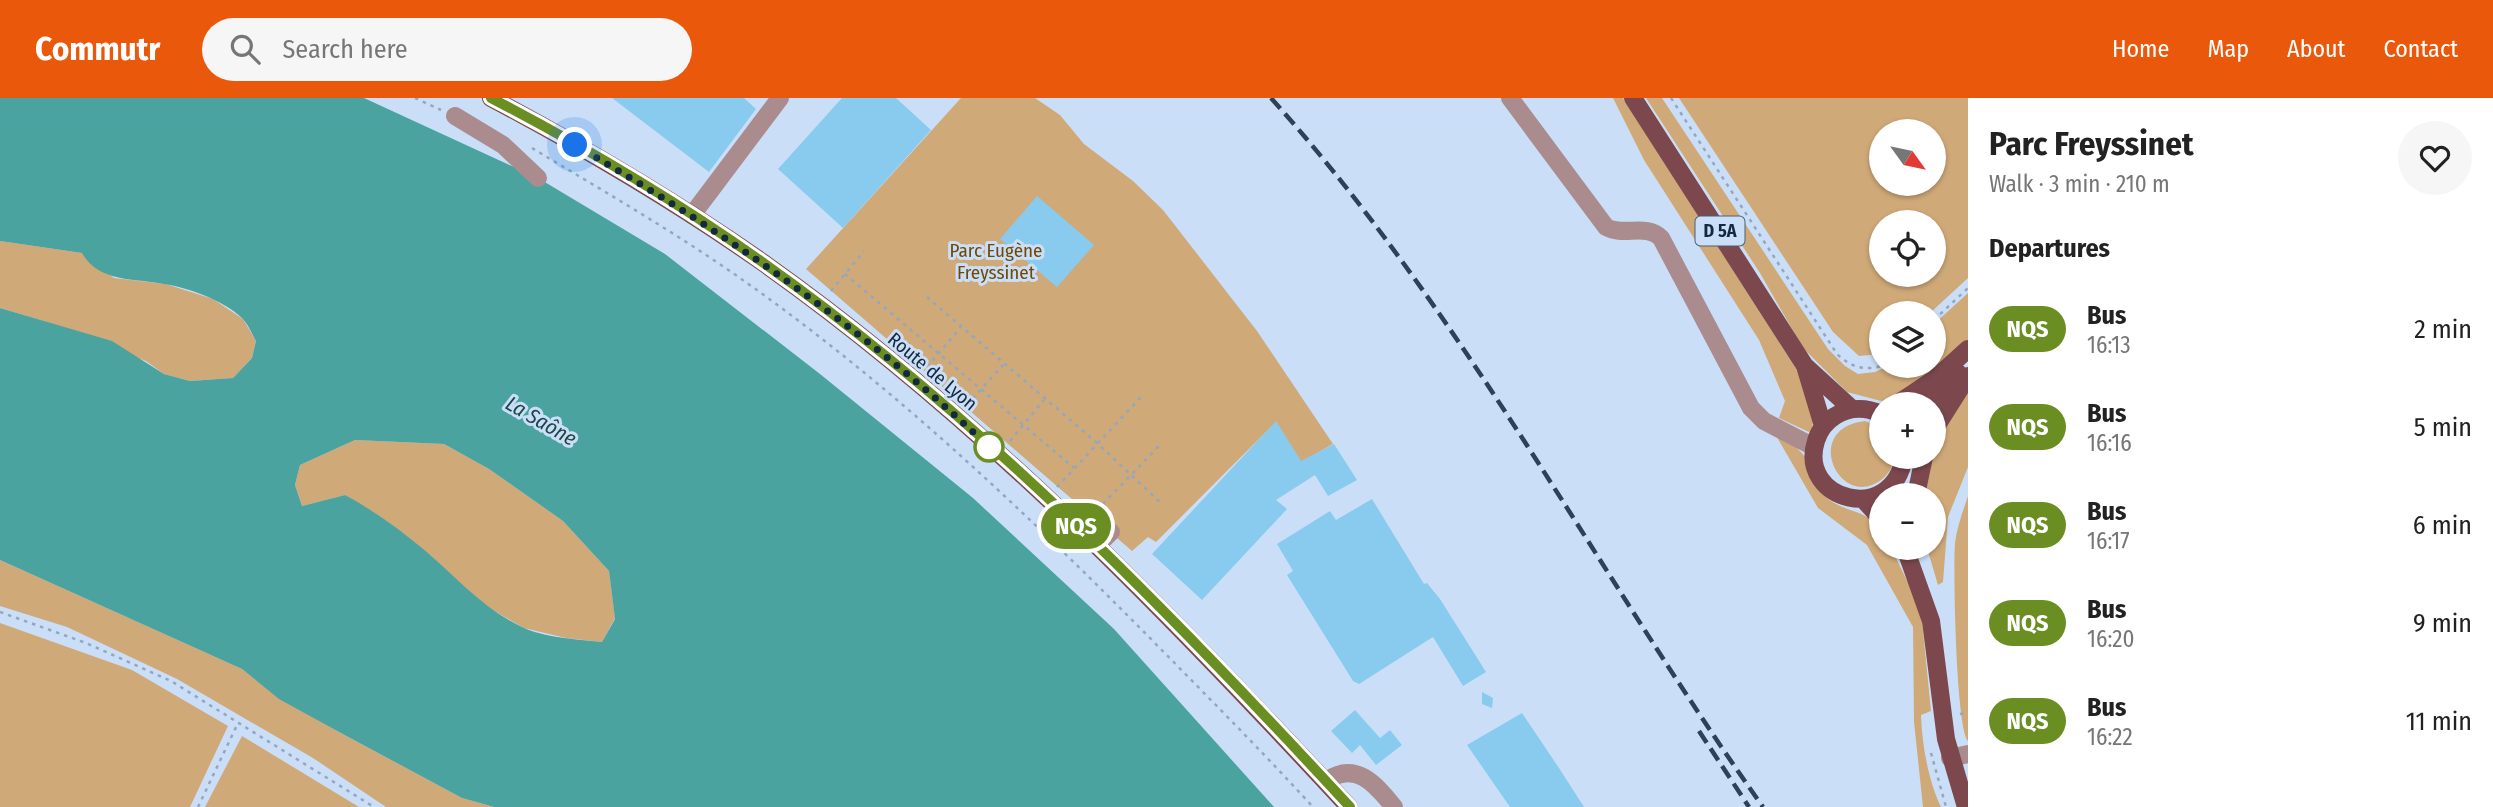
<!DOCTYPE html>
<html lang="en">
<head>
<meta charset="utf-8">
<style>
	body { margin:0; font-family:"Fira Sans Condensed",sans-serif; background:#f6f6f6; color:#222; height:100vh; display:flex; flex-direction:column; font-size:26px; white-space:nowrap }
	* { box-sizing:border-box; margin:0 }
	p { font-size:23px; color:#767676 }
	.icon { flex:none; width:38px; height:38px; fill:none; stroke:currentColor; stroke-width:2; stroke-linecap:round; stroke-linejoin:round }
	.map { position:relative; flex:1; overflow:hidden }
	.details { display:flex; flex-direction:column; background:#fff; width:525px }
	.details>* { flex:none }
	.badge { padding:0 14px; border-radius:23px; font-size:24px; line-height:46px }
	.needle { width:46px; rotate:123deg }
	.tools { position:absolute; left:1869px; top:21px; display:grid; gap:14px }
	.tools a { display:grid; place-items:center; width:77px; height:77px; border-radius:50%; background:#fff; box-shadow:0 2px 5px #0004; font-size:35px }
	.you { position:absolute; width:35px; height:35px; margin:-18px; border:5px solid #fff; border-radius:50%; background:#1a73e8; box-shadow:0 0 0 10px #1a73e833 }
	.map>.badge { position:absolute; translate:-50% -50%; box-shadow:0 0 0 4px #fff }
	h2 { padding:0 21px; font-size:26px; line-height:63px }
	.round { display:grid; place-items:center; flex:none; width:74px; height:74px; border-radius:37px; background:#f6f6f6 }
	.summary { display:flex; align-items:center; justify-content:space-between; height:119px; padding:0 21px }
	h1 { font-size:33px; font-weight:700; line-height:52px }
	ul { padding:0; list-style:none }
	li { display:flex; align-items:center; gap:21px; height:98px; padding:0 21px }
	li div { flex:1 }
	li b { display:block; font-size:26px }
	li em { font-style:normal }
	li .badge { min-width:77px; font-weight:700; text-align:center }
	header { display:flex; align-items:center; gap:42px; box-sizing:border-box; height:98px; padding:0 35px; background:#ea580c; color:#fff }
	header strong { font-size:33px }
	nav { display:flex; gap:38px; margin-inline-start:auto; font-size:24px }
	.search { width:490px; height:63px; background:#f6f6f6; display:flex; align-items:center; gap:18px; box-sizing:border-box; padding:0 24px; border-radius:38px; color:#767676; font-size:26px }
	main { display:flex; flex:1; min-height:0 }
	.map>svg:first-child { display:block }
	.green { fill:#d0a978; fill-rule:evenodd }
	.water { fill:#4ba3a0; fill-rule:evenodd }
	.building { fill:#88cbee }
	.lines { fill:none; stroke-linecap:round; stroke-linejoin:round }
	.path { stroke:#93a7bf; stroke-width:2.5; stroke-dasharray:3.5 5; stroke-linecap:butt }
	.minor { stroke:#aa8b8e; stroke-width:18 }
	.major { stroke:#7c484e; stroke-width:18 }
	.rail { stroke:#2d4159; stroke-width:4.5; stroke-dasharray:14 7; stroke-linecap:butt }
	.line-casing { stroke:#fff; stroke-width:16 }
	.line { stroke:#6b8e23; stroke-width:10 }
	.walk { stroke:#14283f; stroke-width:7; stroke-dasharray:0 12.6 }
	.stop-dot { fill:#fff; stroke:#6b8e23; stroke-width:3.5 }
	.labels { text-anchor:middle; stroke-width:6; stroke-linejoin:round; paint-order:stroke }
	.shield { fill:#cadff7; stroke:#4b5f76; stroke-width:2 }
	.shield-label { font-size:18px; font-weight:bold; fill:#14283f }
	.park-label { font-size:19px; fill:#704804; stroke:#cadff7 }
	.street-label { font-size:19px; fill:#14283f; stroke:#cadff7 }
	.water-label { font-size:21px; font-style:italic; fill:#1d4645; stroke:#cadff7 }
</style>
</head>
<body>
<header>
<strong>Commutr</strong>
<div class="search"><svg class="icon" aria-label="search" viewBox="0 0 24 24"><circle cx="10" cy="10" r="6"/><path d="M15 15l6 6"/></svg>Search here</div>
<nav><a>Home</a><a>Map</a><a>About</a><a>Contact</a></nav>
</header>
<main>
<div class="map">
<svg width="1968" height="709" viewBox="0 0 1968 709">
	<rect width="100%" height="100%" fill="#cadff7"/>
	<path class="green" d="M 961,0 L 1035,0 L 1060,17 L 1084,46 L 1133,83 L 1163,112 L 1257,233 L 1333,346 L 1301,364 L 1276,324 L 1156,444 L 1148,439 L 1132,453 L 806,171 Z
		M 1613,0 L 1623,0 L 1800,277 L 1813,324 L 1811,335 L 1779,320 L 1785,303 L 1759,242 L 1644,62 Z
		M 1646,0 L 1662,0 L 1828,251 L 1845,268 L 1858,276 L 1875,274 L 1888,268 L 1934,268 L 1934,226 L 1968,195 L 1968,245 L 1941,270 L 1893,301 L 1881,303 L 1847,294 L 1803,250 L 1760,175 Z
		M 1679,0 L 1968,0 L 1968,180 L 1930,215 L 1881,215 L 1881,256 L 1859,258 L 1833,234 ZM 1881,33 L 1934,33 L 1934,86 L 1881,86 ZM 1881,124 L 1934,124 L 1934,177 L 1881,177 Z
		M 0,143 L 82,155 L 114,180 L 166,186 L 213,201 L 243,221 L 256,243 L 252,260 L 233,280 L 190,283 L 164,276 L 146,263 L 47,224 L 0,210 Z
		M 1968,290 L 1968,369 L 1948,419 L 1943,484 L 1938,487 L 1927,450 L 1934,450 L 1934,397 L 1923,397 L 1930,359 L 1934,359 L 1934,346 Z
		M 1865,323 L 1881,330 L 1881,359 L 1894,359 C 1893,368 1889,376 1881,382 C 1839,413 1801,330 1865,323 Z
		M 1774,334 C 1785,341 1800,350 1807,362 C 1814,372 1814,385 1823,396 C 1844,420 1881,406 1881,450 L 1891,450 L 1917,503 L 1922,523 L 1931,613 L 1921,617 C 1922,646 1928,682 1941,709 L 1923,709 L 1914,624 L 1913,529 L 1867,447 L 1818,410 Z
		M 355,342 L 444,346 L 489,371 L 563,423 L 609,473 L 615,520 L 602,544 L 566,540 L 524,530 L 479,504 L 431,458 L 345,397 L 302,408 L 295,387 L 300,367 Z
		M 1968,398 L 1968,643 C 1956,629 1953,473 1955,445 C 1957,429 1963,413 1968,398 Z
		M 0,462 L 242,571 L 279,600 L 339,634 L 462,700 L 494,709 L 386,709 L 313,660 L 177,581 L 67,529 L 0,508 Z
		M 0,525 L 132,572 L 228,628 L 190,709 L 0,709 Z
		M 242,638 L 359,709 L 205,709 Z"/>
	<path class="water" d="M 0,0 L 364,0 L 538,80 L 665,156 L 820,276 L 973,400 L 1114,531 L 1274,709 L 494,709 L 462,700 L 339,634 L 279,601 L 242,571 L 0,462 L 0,210 L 112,243 L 164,276 L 190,283 L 233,280 L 252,260 L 256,243 C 252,236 248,226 242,220 C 223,202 189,190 164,186 C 134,180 99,185 82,155 L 0,143 ZM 355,342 L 444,346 L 489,371 L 563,423 L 609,473 L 615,521 L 602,544 C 576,541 545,540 522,529 C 484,511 460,483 429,456 C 402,433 376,414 345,397 L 302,408 L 295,387 L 300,367 Z"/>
	<path class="building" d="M 612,0 L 744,0 L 756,11 L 709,74 Z
		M 842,0 L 896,0 L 931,32 L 843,130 L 778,71 Z
		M 1037,98 L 1094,147 L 1057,189 L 1000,141 Z
		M 1276,323 L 1301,363 L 1334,346 L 1357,382 L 1328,398 L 1315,377 L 1276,402 L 1287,411 L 1202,502 L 1152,456 Z
		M 1372,401 L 1424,486 L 1427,485 L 1440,501 L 1486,574 L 1463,588 L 1433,539 L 1359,586 L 1353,583 L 1287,477 L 1293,473 L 1277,446 L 1330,413 L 1336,422 Z
		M 1482,594 L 1493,600 L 1492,610 L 1482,606 Z
		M 1355,612 L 1380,640 L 1390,632 L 1402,647 L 1376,667 L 1360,647 L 1352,655 L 1331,633 Z
		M 1522,615 L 1559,670 L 1584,709 L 1510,709 L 1467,647 Z"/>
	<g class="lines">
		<path class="path" d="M 415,0 L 441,12
			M 1671,0 L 1837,256 C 1851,269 1863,273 1882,268
			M 532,50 C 605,94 678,136 747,185 C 891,287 1020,409 1144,534 C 1201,592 1258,649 1313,709
			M 845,176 L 1074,370
			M 831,193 L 864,153
			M 927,199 L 1097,345 L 1162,406
			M 1934,222 L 1968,190
			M 927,269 L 961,229
			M 967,307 L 1003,267
			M 1010,343 L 1044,302
			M 1057,389 L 1143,297
			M 1091,418 L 1159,348
			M 0,514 L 86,545 L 171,583 L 374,709
			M 1960,616 L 1968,615
			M 1931,655 L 1946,709
			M 198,709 L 238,625"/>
		<path class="minor" d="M 1510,0 L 1606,129 C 1624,139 1646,125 1661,140 L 1751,310 L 1764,323 L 1814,349
			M 455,18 L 503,47 L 538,80
			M 692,117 L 780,0
			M 1097,448 L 1111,434
			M 1950,660 L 1968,656
			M 1326,683 C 1356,662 1376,687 1394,709"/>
		<path class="major" d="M 491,0 C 585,50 678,105 765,166 C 982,320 1169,515 1349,709
			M 1633,0 L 1805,268 L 1823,328
			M 1805,268 L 1852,311
			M 1897,306 L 1936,280 L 1968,251
			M 1930,306 L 1958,275
			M 1881,316 C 1866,309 1849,309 1835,318 C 1825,324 1819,333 1816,343 C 1797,403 1893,428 1904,359
			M 1934,332 L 1968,278
			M 1916,397 L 1924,359
			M 1863,401 L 1881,421
			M 1905,450 L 1931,523 L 1946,641 L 1966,709"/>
		<path class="rail" d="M 1271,0 C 1463,214 1597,475 1763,709
			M 1699,633 L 1749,709"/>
	</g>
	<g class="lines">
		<g class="line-casing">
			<path id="line" d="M 491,0 C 585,49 678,104 765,166 C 982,320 1170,514 1350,709"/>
		</g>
		<use href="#line" class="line"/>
		<path class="walk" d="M 575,47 C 723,133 865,231 989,349"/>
	</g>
	<circle class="stop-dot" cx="989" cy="349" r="14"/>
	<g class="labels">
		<rect class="shield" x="1695.5" y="118.5" width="49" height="29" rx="5"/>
		<g class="shield-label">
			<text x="1720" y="139">D 5A</text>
		</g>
		<g class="park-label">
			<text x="996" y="159">Parc Eugène<tspan x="996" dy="22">Freyssinet</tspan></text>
		</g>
		<g class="street-label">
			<text transform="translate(933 273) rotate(40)" y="7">Route de Lyon</text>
		</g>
		<g class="water-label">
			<text transform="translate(541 323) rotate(30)" y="7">La Saône</text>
		</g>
	</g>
</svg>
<div class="tools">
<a><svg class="needle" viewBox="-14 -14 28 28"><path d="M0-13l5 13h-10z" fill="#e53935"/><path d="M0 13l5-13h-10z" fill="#767676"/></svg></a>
<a><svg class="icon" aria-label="locate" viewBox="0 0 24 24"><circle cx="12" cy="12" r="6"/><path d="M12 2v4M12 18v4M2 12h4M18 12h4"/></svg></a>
<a><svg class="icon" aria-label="layers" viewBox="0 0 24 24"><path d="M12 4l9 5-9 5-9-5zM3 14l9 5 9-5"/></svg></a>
<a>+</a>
<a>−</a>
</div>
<div class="you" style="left:575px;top:47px"></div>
<b class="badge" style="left:1076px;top:428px;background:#6b8e23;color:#fff">NQS</b>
</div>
<section class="details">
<div class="summary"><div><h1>Parc Freyssinet</h1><p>Walk · 3 min · 210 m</p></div><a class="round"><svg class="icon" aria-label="heart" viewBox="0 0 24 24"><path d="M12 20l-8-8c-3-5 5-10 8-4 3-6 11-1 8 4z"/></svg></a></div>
<h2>Departures</h2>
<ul>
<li><span class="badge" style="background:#6b8e23;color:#fff">NQS</span><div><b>Bus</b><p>16:13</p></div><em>2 min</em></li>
<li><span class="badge" style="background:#6b8e23;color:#fff">NQS</span><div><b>Bus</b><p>16:16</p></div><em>5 min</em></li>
<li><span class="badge" style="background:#6b8e23;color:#fff">NQS</span><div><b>Bus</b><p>16:17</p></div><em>6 min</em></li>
<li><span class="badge" style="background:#6b8e23;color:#fff">NQS</span><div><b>Bus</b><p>16:20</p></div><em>9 min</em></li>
<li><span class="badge" style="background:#6b8e23;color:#fff">NQS</span><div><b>Bus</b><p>16:22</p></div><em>11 min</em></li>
</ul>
</section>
</main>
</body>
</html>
